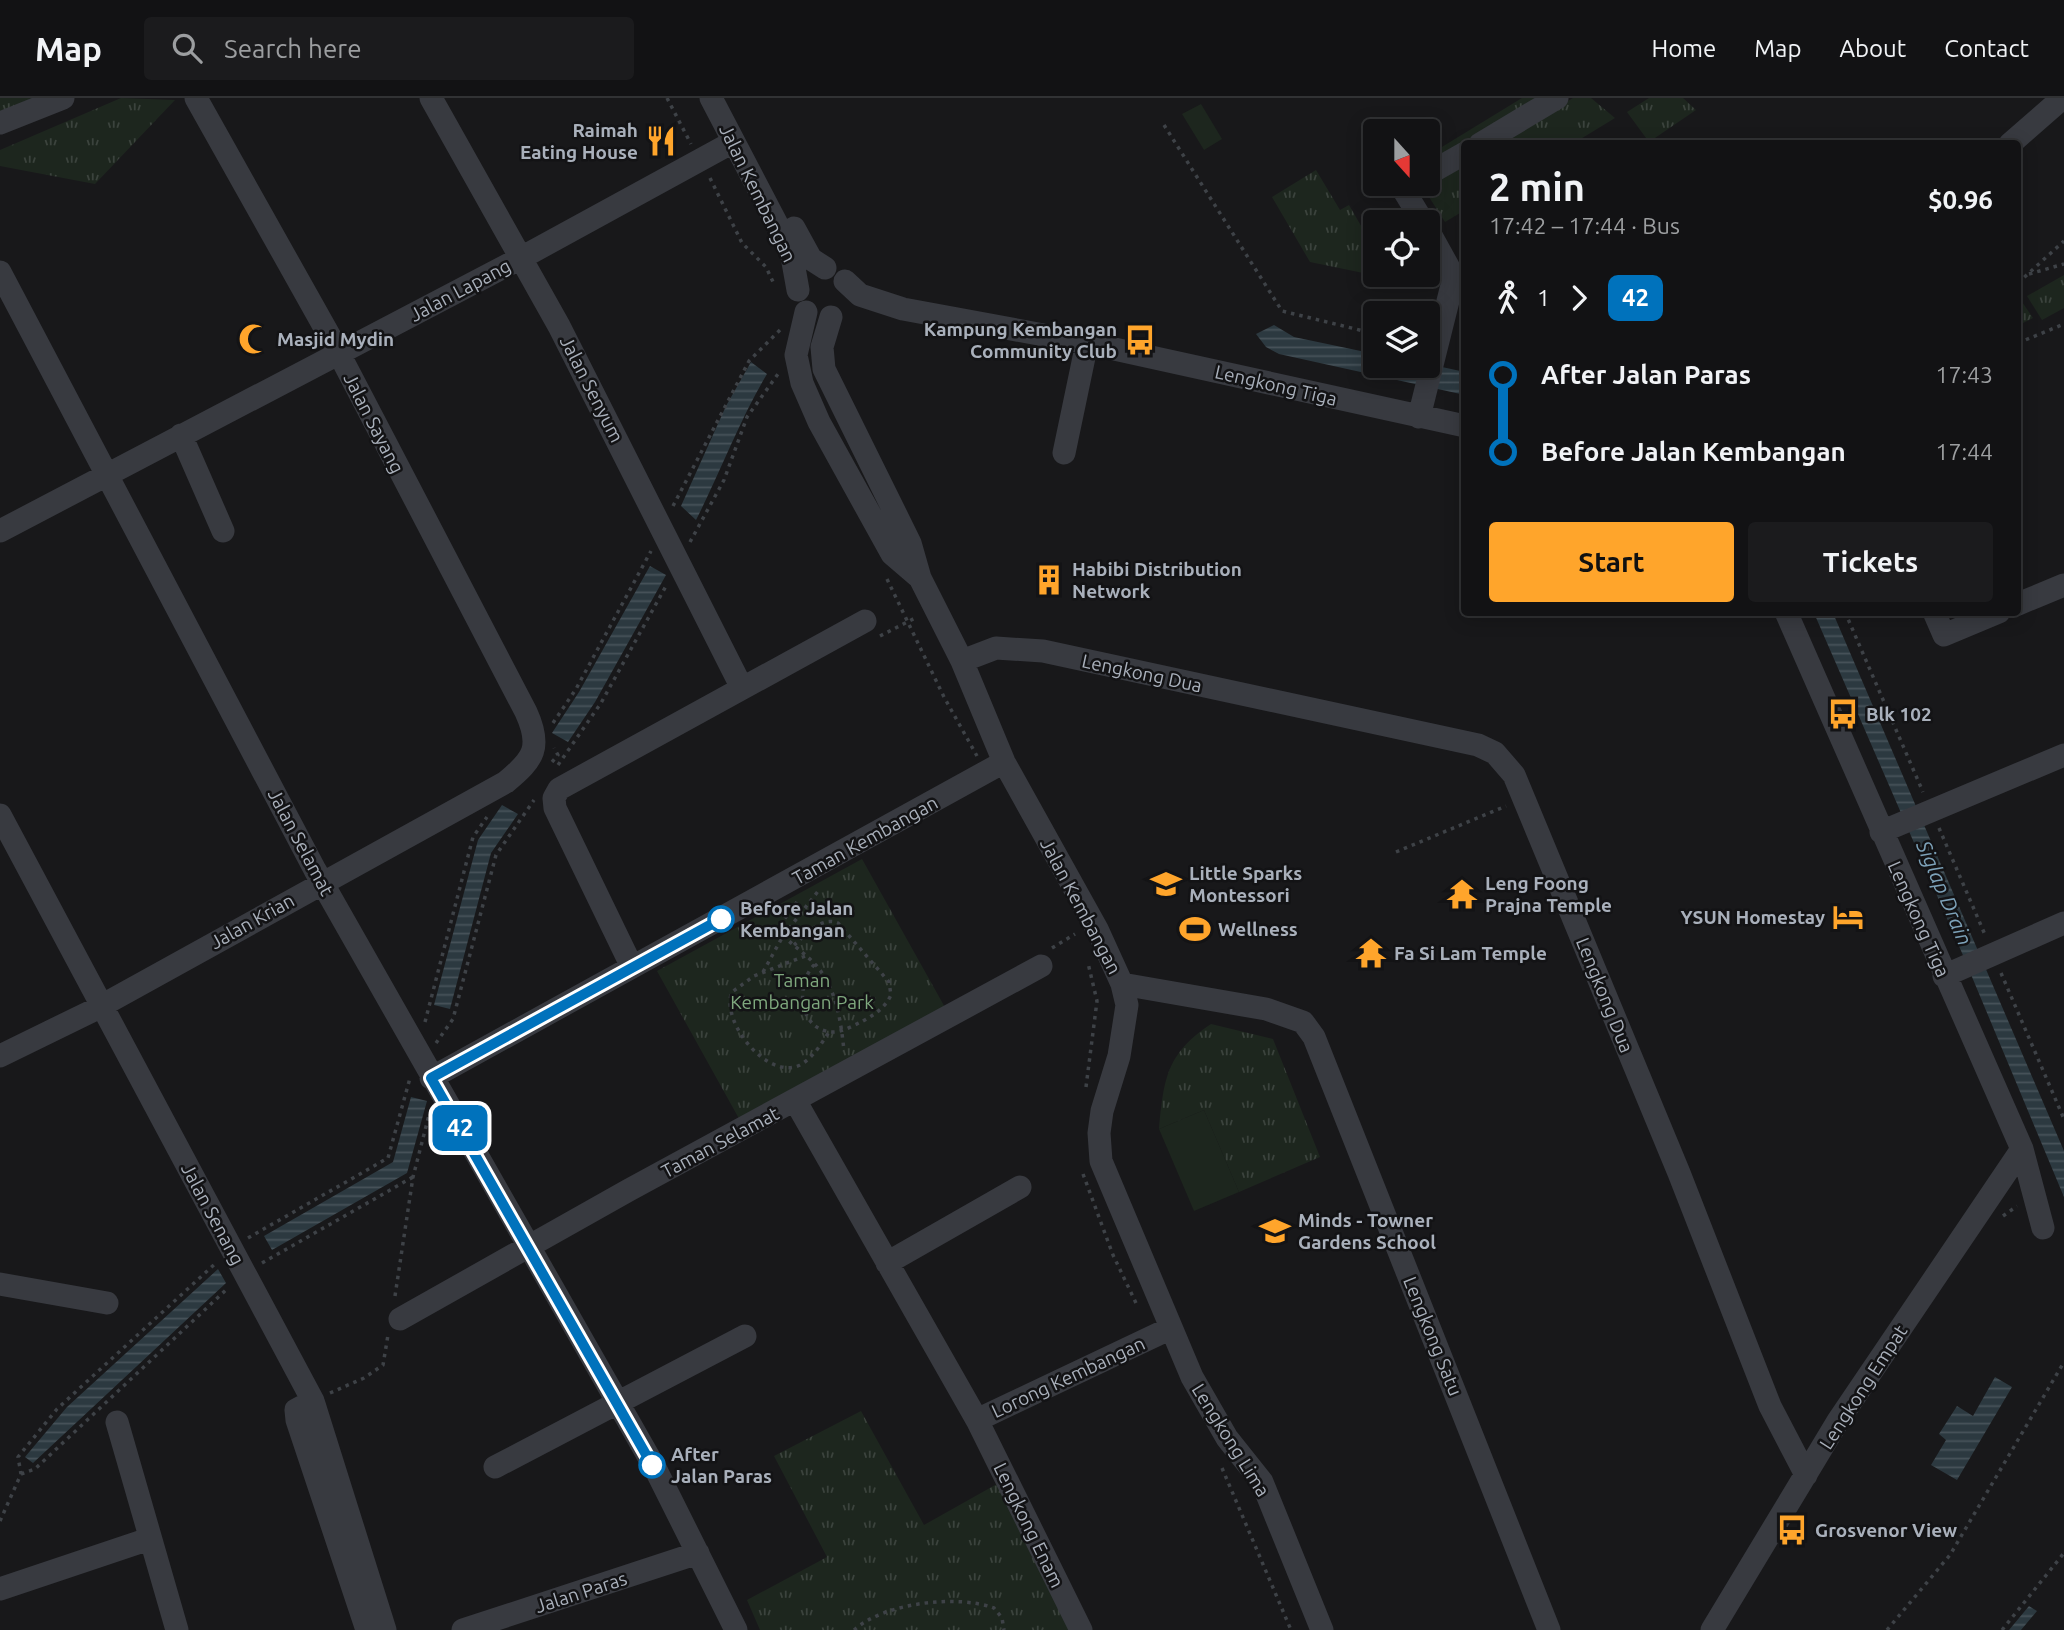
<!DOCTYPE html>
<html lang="en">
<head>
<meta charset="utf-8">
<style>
	body { margin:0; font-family:Ubuntu,sans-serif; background:#1b1b1d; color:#f1f3f6; height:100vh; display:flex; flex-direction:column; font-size:26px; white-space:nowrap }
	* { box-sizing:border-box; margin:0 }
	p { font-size:23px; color:#9c9ea0 }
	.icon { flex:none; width:38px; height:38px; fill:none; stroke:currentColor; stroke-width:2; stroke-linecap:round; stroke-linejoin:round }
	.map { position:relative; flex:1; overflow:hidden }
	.side { position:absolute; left:1461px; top:42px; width:560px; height:476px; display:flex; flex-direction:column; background:#121214; border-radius:7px; box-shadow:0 4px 18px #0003,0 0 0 2px #313234 }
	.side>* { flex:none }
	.badge { padding:0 14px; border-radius:10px; font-size:24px; line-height:46px }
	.needle { width:46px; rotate:159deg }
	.controls { position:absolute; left:1363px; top:21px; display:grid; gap:14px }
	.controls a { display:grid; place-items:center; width:77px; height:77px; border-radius:7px; background:#121214; box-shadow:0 4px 18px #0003,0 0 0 2px #313234; font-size:35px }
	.map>.badge { position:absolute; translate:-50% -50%; box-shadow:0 0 0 4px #fff }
	.legs { display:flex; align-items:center; gap:10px; height:77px; padding:0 28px; font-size:23px }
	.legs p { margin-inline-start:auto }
	.headline { display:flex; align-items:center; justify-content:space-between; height:119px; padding:0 28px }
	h1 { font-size:38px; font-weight:600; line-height:52px }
	.primary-button { display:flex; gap:14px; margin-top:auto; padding:14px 28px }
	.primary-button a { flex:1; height:80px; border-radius:7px; background:#ffa52b; color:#111; font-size:28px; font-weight:600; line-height:80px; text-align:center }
	.primary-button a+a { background:#1b1b1d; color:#f1f3f6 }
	ul { padding:0 28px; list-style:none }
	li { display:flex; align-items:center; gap:24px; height:77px; font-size:26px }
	li i { display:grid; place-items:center; width:10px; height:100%; margin:0 9px; background:currentColor }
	li i::after { content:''; width:18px; height:18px; margin:-9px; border:5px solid; border-radius:50%; background:#121214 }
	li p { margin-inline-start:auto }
	li:first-child i { background:linear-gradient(#0000 50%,currentColor 0) }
	li:last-child i { background:linear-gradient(currentColor 50%,#0000 0) }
	header { display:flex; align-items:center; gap:42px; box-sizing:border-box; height:98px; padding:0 35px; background:#121214; border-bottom:2px solid #313234 }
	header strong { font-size:33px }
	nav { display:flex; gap:38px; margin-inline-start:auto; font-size:24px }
	.search { width:490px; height:63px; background:#1b1b1d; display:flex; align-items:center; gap:18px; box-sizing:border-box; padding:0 24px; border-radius:7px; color:#9c9ea0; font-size:26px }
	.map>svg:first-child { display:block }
	.grass { fill:url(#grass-tufts) }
	.pitch { fill:#1d261e }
	.water { fill:url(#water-rules) }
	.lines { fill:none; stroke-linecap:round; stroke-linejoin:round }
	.path { stroke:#3e4247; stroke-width:3.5; stroke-dasharray:3.5 5; stroke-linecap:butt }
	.minor { stroke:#383a40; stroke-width:23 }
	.line-1-casing { stroke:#fff; stroke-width:16 }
	.line-1 { stroke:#0072bc; stroke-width:10 }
	.stop-1-dot { fill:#fff; stroke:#0072bc; stroke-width:3.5 }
	.labels { text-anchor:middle; stroke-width:5; stroke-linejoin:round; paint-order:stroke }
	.poi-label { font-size:19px; font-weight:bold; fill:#a9b0bb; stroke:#131315; text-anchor:start }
	.street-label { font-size:19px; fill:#a9b0bb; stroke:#131315 }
	.stop-label { font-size:19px; font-weight:bold; fill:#a9b0bb; stroke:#131315; text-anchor:start }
	.park-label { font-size:19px; fill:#7fa87e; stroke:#131315 }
	.water-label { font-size:21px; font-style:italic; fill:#7da2b9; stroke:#131315 }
</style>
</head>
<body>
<header>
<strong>Map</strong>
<div class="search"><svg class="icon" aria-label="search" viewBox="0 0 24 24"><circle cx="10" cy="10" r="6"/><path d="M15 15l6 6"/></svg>Search here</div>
<nav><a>Home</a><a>Map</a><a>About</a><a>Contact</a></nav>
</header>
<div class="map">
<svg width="2064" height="1532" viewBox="0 0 2064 1532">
	<defs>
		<pattern id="grass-tufts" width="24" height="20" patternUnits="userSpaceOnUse" patternTransform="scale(1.75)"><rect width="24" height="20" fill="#1d261e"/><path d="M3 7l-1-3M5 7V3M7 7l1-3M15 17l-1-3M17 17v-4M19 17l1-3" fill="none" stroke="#3b433d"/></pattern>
		<pattern id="water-rules" width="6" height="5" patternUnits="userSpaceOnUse" patternTransform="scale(1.75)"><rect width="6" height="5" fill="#2c3940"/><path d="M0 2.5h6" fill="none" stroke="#48535a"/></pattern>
	</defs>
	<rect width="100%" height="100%" fill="#18181a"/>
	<path class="grass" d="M 0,0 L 49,0 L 0,19 Z
		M 121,0 L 175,2 L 95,86 L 0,68 L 0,52 Z
		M 1522,0 L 1546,0 L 1443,62 L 1437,52 Z
		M 1573,0 L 1591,0 L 1615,20 L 1574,45 L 1495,46 Z
		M 1649,0 L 1683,0 L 1696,12 L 1649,44 L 1627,14 Z
		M 1465,63 L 1465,112 L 1445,124 L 1422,88 Z
		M 1316,72 L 1340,112 L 1349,107 L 1375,152 L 1376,177 L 1378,178 L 1310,164 L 1272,99 Z
		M 2064,177 L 2064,210 L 2042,222 L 2027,198 Z
		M 2020,201 L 2033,220 L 2021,226 L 2022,232 L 2018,234 Z
		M 862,761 L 947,913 L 742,1026 L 657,873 Z
		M 1211,926 L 1273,941 L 1320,1059 L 1239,1094 L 1204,1012 L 1159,1031 C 1164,981 1166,956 1211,926 Z
		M 861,1313 L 924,1427 L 1004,1382 L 1080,1532 L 760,1532 L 747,1502 L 827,1459 L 774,1358 Z"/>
	<path class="pitch" d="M 1201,6 L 1222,41 L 1204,52 L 1182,16 Z
		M 1204,1012 L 1239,1094 L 1194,1113 L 1159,1031 Z"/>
	<path class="water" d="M 1274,227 L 1294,239 L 1375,256 L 1376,268 L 1428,266 L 1465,274 L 1465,297 L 1279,256 L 1266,249 L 1256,236 Z
		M 751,264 L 767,276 C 739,323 721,373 696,422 L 681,408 L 726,308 Z
		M 650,468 L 666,477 L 595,604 L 568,644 L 552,635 L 579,594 Z
		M 1814,515 L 1833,515 L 2064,1053 L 2064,1099 L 1962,855 Z
		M 502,707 L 518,716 L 491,755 L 450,911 L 434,907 L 478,742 Z
		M 411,999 L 427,1003 L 407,1075 L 272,1152 L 264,1138 L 393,1064 Z
		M 218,1171 L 226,1185 L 33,1365 L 25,1359 L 67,1309 Z
		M 1995,1279 L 2012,1289 L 1957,1382 L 1931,1367 L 1946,1342 L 1939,1336 L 1957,1308 L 1973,1318 Z
		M 2029,1508 L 2037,1513 L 2021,1532 L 2009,1532 Z"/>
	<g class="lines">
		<path class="path" d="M 667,0 L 691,46
			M 1164,27 L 1282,213 L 1376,236
			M 710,80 L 742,145 L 766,169 L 774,186
			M 2029,176 L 2064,166
			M 2018,185 L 2064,143
			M 2018,245 L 2064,226
			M 673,408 L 749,263 L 781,231
			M 690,444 L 724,382 L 747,319 L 778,276
			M 887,481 L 944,599 L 977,658
			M 1845,514 L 1923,694
			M 880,538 L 917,519
			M 553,625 L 576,591 L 651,453
			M 552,664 L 558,657 L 554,650
			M 558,667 L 601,605 L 666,488
			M 1939,730 L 1986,839
			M 1396,754 L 1506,708
			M 797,804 L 777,831 C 788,844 802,853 814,865 C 836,888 841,923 844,953
			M 794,847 C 806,837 821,818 838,825 L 889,884 L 891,897 C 885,910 875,916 863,923 C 854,927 843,934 833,934 C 798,933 795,885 815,866
			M 1052,850 L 1075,836
			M 805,858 L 754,878 L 732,894 C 720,923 767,983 800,967 C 813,960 821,946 829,934
			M 763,874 L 783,838 L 819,792
			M 2001,875 L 2064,1021
			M 425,924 L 473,739 L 487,719
			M 436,945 L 453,921 L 496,757 L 534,702
			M 1086,989 L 1097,903 L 1088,865
			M 1083,1076 L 1113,1157 L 1136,1205
			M 2003,1118 L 2017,1108
			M 248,1140 L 388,1060 L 410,980
			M 262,1165 L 413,1079
			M 395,1198 L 413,1079 L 429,1017
			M 330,1295 L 364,1280 L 383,1267 L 388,1237
			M 1222,1370 L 1291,1532
			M 21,1376 L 35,1371 L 228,1190
			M 0,1423 L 21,1376 L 18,1359 L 57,1311 L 217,1164
			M 854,1532 C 884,1505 956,1496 994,1510 L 1002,1520 L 1004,1532
			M 1887,1532 L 1950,1457 L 2064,1264
			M 2002,1532 L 2064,1455"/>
		<path class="minor" d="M 431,0 L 559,228 L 742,590
			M 711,0 L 791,153 L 798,192
			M 0,25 L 63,0
			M 1480,46 L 1557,0
			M 2010,46 L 2058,4
			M 1428,76 L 1465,55
			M 1412,86 L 1403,91 L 1423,124
			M 794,130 L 811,161 L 825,170
			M 0,174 L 315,772 L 655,1370 L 736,1532
			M 845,183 L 860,197 L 903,211 L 1087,245 L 1465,328
			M 806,214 L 796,257 L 802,285 L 819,324 L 892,456 L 920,480
			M 831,219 L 822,249 L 824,271 L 910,445 L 920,480 L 962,563 L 1004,664 L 1097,831 L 1122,886 L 1127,907 L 1119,958 L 1102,1013 L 1099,1035 L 1101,1063 L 1192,1279 L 1227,1340 L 1262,1384 L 1322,1532
			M 1419,319 L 1454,179 L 1428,132
			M 181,337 L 223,433
			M 1064,355 L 1087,245
			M 0,433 L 521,160 L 733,44
			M 2018,506 L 2064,487
			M 1786,514 L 2022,1051 L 2043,1130
			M 1934,514 L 1944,537 L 1999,514
			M 962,563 L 996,550 L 1043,553 L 1478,647 L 1495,655 L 1514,677 L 1679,1075 L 1770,1308 L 1806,1377
			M 0,717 L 313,1303 L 385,1532
			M 1881,734 L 2064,657
			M 632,869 L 555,710 L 554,700 L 559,691 L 865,523
			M 1944,878 L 2064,825
			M 1122,886 L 1266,911 L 1303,924 L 1314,939 L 1549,1532
			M 0,958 L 92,913 L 506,684 C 534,661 542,649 526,614 L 334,246 L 196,0
			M 431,980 L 1004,664
			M 796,1004 L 977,1322 L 1081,1532
			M 887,1165 L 1020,1089
			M 0,1186 L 107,1205
			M 400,1221 L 629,1092 L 1041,868
			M 313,1303 L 296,1312 L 297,1322 L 367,1532
			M 977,1322 L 1171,1230
			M 117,1324 L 177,1532
			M 495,1369 L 745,1238
			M 0,1491 L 149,1441
			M 463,1532 L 698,1455
			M 1712,1532 L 1838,1323 L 2022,1051"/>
	</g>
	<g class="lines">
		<g class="line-1-casing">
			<path id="line-1" d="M 652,1367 L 431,980 L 721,821"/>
		</g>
		<use href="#line-1" class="line-1"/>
	</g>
	<defs>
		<g id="restaurant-bare" transform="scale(2.415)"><path d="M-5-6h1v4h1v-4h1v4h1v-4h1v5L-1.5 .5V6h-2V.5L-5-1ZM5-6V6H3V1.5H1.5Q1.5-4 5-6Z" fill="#ffa52b" stroke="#131315" stroke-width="2.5" paint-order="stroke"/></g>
		<g id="mosque-bare" transform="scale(2.415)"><path d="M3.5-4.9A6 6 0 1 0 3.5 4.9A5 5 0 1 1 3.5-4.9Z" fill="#ffa52b" stroke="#131315" stroke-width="2.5" paint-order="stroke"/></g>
		<g id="bus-bare" transform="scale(2.415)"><path d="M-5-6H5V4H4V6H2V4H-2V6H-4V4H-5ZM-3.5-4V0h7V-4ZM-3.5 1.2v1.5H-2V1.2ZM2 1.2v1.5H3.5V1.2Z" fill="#ffa52b" stroke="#131315" stroke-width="2.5" paint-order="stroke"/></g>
		<g id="building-bare" transform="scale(2.415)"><path d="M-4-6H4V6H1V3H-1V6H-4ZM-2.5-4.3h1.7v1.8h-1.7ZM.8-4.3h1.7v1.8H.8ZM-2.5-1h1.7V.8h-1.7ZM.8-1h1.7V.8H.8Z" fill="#ffa52b" stroke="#131315" stroke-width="2.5" paint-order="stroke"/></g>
		<g id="school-bare" transform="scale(2.415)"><path d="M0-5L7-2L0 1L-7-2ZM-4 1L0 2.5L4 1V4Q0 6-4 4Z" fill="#ffa52b" stroke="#131315" stroke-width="2.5" paint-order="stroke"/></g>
		<g id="temple-bare" transform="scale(2.415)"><path d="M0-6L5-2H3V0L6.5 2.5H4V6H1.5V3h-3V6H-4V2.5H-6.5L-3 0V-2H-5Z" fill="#ffa52b" stroke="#131315" stroke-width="2.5" paint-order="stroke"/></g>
		<g id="hotel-bare" transform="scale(2.415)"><path d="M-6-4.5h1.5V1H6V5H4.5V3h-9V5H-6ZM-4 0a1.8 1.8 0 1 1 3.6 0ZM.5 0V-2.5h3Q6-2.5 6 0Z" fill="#ffa52b" stroke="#131315" stroke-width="2.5" paint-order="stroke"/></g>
		<g id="stadium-bare" transform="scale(2.415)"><path d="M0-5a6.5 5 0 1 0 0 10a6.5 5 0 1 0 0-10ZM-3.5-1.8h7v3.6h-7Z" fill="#ffa52b" stroke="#131315" stroke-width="2.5" paint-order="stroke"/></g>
	</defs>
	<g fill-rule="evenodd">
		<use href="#restaurant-bare" x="661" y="43"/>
		<use href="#mosque-bare" x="254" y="241"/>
		<use href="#bus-bare" x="1140" y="242"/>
		<use href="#building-bare" x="1049" y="482"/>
		<use href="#bus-bare" x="1843" y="616"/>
		<use href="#school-bare" x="1166" y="786"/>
		<use href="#temple-bare" x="1462" y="796"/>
		<use href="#hotel-bare" x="1848" y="819"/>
		<use href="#stadium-bare" x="1195" y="831"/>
		<use href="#temple-bare" x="1371" y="855"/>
		<use href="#school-bare" x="1275" y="1133"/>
		<use href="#bus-bare" x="1792" y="1432"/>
	</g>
	<g class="stop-1-dot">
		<circle cx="721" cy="821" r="12"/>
		<circle cx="652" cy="1367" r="12"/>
	</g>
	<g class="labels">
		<g class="poi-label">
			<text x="638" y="39" text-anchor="end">Raimah<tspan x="638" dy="22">Eating House</tspan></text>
			<text x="1117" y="238" text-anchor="end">Kampung Kembangan<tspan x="1117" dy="22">Community Club</tspan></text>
			<text x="277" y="248">Masjid Mydin</text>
			<text x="1072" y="478">Habibi Distribution<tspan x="1072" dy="22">Network</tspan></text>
			<text x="1866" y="623">Blk 102</text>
			<text x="1189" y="782">Little Sparks<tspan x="1189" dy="22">Montessori</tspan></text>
			<text x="1485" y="792">Leng Foong<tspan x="1485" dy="22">Prajna Temple</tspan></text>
			<text x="1825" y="826" text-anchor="end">YSUN Homestay</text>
			<text x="1218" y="838">Wellness</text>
			<text x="1394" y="862">Fa Si Lam Temple</text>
			<text x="1298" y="1129">Minds - Towner<tspan x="1298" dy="22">Gardens School</tspan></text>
			<text x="1815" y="1439">Grosvenor View</text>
		</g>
		<g class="street-label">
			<text transform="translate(758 95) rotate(64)" y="7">Jalan Kembangan</text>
			<text transform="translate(460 192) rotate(-28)" y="7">Jalan Lapang</text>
			<text transform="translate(1276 287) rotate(13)" y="7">Lengkong Tiga</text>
			<text transform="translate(592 291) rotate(63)" y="7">Jalan Senyum</text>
			<text transform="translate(374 325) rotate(63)" y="7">Jalan Sayang</text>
			<text transform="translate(1142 575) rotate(12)" y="7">Lengkong Dua</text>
			<text transform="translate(865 742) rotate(-29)" y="7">Taman Kembangan</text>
			<text transform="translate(301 744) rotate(62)" y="7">Jalan Selamat</text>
			<text transform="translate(1081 808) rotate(62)" y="7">Jalan Kembangan</text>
			<text transform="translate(1919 821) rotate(66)" y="7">Lengkong Tiga</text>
			<text transform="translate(252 823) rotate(-29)" y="7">Jalan Krian</text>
			<text transform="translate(1605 897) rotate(68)" y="7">Lengkong Dua</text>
			<text transform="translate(720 1044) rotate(-28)" y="7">Taman Selamat</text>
			<text transform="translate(213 1116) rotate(62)" y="7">Jalan Senang</text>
			<text transform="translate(1433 1238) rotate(68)" y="7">Lengkong Satu</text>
			<text transform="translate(1068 1279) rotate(-25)" y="7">Lorong Kembangan</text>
			<text transform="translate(1863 1289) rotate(-57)" y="7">Lengkong Empat</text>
			<text transform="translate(1231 1342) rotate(58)" y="7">Lengkong Lima</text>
			<text transform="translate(1029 1427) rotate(64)" y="7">Lengkong Enam</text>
			<text transform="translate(581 1494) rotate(-18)" y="7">Jalan Paras</text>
		</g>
		<g class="stop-label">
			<text x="740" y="817">Before Jalan<tspan x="740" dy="22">Kembangan</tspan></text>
			<text x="671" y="1363">After<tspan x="671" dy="22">Jalan Paras</tspan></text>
		</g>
		<g class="park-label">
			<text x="802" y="889">Taman<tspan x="802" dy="22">Kembangan Park</tspan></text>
		</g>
		<g class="water-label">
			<text transform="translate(1944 795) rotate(67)" y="7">Siglap Drain</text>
		</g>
	</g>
</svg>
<div class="controls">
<a><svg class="needle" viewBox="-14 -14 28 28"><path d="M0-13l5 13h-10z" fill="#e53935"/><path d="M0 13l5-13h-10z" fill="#9c9ea0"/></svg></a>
<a><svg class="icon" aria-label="locate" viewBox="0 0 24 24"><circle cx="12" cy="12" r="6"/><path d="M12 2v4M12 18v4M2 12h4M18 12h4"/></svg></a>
<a><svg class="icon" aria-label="layers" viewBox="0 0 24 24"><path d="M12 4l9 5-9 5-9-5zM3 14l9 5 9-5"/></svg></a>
</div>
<b class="badge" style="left:460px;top:1030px;background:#0072bc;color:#fff">42</b>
<section class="side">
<div class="headline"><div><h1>2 min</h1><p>17:42 – 17:44 · Bus</p></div><b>$0.96</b></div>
<div class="legs"><svg class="icon" aria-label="walk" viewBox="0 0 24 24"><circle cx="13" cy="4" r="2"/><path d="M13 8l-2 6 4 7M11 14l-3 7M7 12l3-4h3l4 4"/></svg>1<svg class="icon" aria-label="forward" viewBox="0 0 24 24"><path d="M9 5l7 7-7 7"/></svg><b class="badge" style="background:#0072bc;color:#fff">42</b></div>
<ul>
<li><i style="color:#0072bc"></i><b>After Jalan Paras</b><p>17:43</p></li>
<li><i style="color:#0072bc"></i><b>Before Jalan Kembangan</b><p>17:44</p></li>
</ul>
<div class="primary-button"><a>Start</a><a>Tickets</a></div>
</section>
</div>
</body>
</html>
